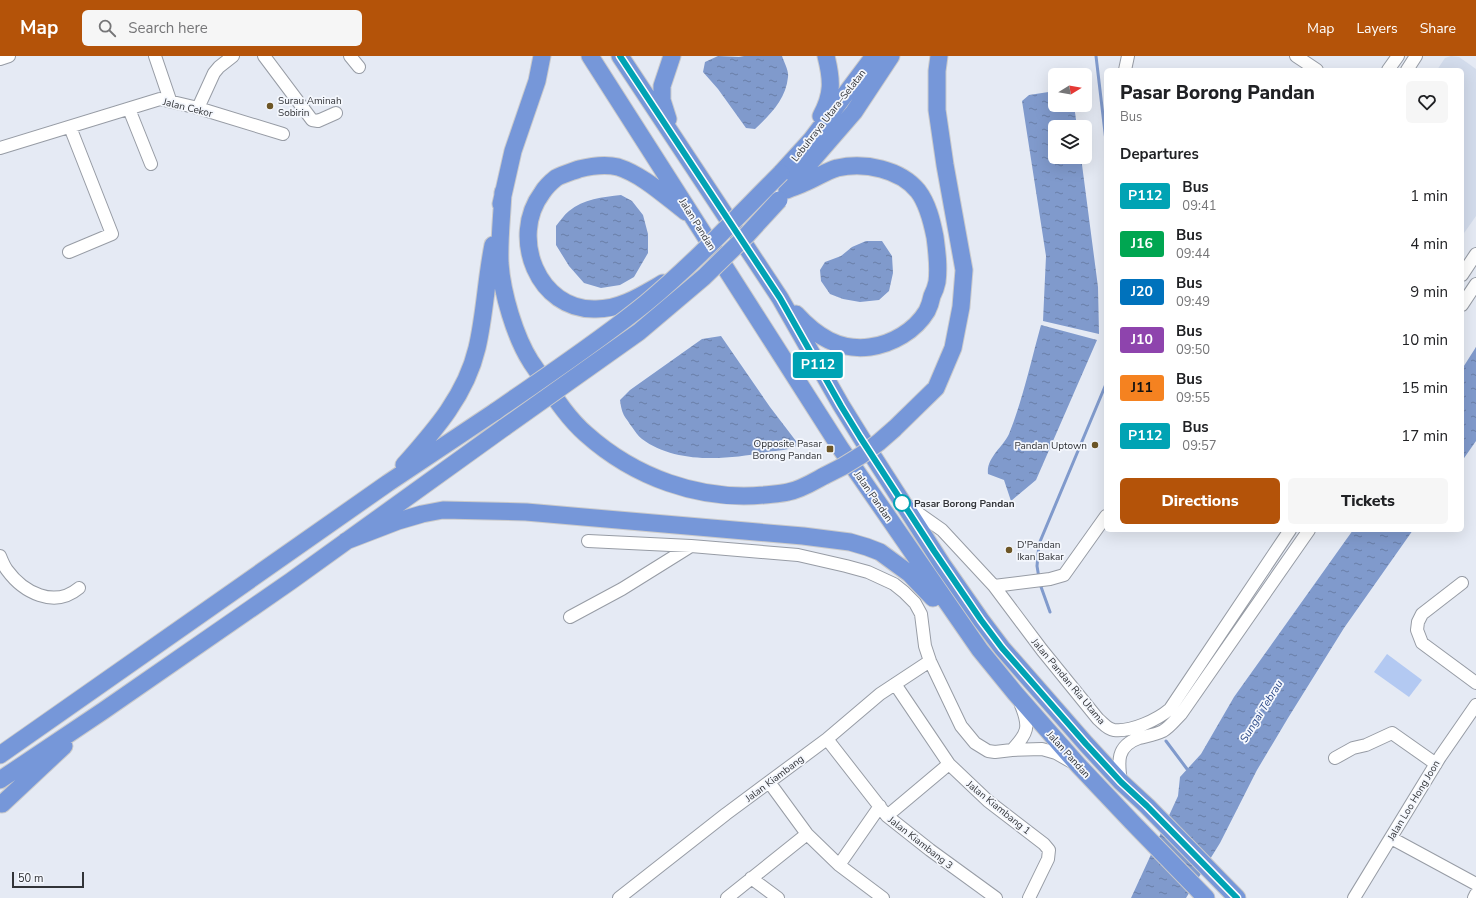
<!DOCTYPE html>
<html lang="en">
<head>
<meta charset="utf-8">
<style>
	body { margin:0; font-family:"Nunito Sans",sans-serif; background:#f6f6f6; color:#202124; height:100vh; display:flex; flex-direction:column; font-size:15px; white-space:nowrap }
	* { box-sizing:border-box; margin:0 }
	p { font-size:13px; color:#757577 }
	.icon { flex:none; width:22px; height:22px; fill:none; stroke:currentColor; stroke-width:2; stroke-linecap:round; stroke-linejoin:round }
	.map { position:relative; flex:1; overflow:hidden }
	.side { position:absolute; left:1104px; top:12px; width:360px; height:464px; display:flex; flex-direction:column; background:#fff; border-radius:6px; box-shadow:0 4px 16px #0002 }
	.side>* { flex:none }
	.badge { padding:0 8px; border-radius:3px; font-size:14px; line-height:26px }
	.needle { width:26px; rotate:79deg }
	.controls { position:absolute; left:1048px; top:12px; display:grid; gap:8px }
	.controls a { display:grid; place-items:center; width:44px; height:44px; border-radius:6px; background:#fff; box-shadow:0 4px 16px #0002; font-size:20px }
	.scale { position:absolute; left:12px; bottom:10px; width:72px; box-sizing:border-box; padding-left:4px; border:2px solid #323438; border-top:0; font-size:11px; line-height:14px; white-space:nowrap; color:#323438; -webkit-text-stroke:3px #f4f7fd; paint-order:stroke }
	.map>.badge { position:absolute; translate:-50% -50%; box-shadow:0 0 0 2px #fff }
	h2 { padding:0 16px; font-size:15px; line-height:36px }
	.round { display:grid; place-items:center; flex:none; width:42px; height:42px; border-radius:6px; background:#f6f6f6 }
	.overview { display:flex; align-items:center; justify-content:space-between; height:68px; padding:0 16px }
	h1 { font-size:19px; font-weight:800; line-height:30px }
	.cta { display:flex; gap:8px; margin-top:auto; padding:8px 16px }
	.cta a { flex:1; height:46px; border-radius:6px; background:#b45309; color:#fff; font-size:16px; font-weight:800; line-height:46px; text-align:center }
	.cta a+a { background:#f6f6f6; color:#202124 }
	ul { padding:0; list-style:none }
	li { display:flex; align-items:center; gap:12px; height:48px; padding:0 16px }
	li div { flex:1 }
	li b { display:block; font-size:15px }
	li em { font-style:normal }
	li .badge { min-width:44px; font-weight:700; text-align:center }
	header { display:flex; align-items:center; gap:24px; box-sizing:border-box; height:56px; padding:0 20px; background:#b45309; color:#fff }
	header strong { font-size:19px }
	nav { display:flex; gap:22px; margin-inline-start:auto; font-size:14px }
	.search { width:280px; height:36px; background:#f6f6f6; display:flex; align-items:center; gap:10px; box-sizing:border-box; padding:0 14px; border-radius:6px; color:#757577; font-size:15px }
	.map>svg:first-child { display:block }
	.built { fill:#d3dcec }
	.green { fill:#b3c9f2 }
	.water { fill:url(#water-ripples) }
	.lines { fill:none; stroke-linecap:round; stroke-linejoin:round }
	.stream { stroke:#809acc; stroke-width:3 }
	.minor-casing { stroke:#979ca5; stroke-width:14 }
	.highway-casing { stroke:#cacacb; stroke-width:19 }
	.minor { stroke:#fff; stroke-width:12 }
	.highway { stroke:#7697d9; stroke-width:17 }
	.highway-bridge-casing { stroke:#cacacb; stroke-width:19; stroke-linecap:butt }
	.highway-bridge { stroke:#7697d9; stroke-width:17 }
	.line-casing { stroke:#fff; stroke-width:9 }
	.line { stroke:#00a3b4; stroke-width:6 }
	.poi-dot { fill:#6d5626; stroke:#f4f7fd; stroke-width:1.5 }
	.stop-dot { fill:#fff; stroke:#00a3b4; stroke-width:2 }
	.labels { text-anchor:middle; stroke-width:3.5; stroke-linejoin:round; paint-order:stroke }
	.poi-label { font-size:10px; fill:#323438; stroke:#f4f7fd; text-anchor:start }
	.street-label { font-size:10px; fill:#323438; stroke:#f4f7fd }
	.stop-label { font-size:10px; font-weight:bold; fill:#323438; stroke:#f4f7fd; text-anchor:start }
	.water-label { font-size:11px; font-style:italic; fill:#2c4a89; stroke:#f4f7fd }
</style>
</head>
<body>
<header>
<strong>Map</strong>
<div class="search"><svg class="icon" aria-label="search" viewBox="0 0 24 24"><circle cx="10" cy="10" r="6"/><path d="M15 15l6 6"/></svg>Search here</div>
<nav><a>Map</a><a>Layers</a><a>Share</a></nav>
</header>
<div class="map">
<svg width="1476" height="842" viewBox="0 0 1476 842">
	<defs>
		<pattern id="water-ripples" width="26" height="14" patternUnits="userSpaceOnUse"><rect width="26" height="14" fill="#809acc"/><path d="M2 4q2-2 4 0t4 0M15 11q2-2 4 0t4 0" fill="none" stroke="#697ea7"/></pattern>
	</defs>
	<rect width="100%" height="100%" fill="#e5eaf4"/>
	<path class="built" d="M 1451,0 L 1459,1 L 1476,13 L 1476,160 L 1462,180 L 1462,14 L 1437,14 L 1445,2 Z"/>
	<path class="green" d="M 1387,598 L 1422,624 L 1409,641 L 1374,616 Z"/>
	<path class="water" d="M 718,0 L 739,1 L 744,0 L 782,0 C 784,6 789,15 788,21 C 786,43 770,59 755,73 L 746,72 L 718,33 L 703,16 L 705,6 Z
		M 1055,35 L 1055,49 L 1074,49 L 1077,71 L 1055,71 L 1055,101 L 1081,101 L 1098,231 L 1099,278 L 1043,265 L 1046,200 L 1022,45 L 1029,39 Z
		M 621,139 L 632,145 L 643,159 L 648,178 L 648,197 L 634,221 L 620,229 L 601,232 L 584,227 L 569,210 L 556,189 L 556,170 C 560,165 564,159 569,155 C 583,143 603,141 621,139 Z
		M 866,185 L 882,185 L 892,200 L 893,217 L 889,235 L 879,244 L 860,246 L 843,243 L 830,238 L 821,225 L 820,214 L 825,206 L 841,200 L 852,191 Z
		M 1041,269 L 1097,284 L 1036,424 L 1011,445 L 1004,424 L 988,418 C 986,402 1003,391 1009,378 C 1023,343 1031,305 1041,269 Z
		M 721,280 L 770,351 L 799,389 C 788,395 779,394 767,396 C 728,404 675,408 642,383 C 638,380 635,375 632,371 C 624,359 622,359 620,344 L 630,334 L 702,283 Z
		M 1476,291 L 1476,385 L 1462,405 L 1462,313 Z
		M 1353,474 L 1413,474 L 1344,572 L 1288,662 L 1257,714 L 1220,787 L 1186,842 L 1131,842 L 1178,740 L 1180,721 L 1201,698 L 1234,641 Z"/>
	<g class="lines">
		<path class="stream" d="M 1096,0 L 1106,85
			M 1039,522 L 1037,510 L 1039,488 L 1106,328
			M 1040,528 L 1050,556
			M 1166,685 L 1187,713"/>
		<g class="minor-casing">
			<path id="minor" d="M 155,0 L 170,44
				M 264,0 L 312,64 L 318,65 L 336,57
				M 350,0 L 359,11
				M 1296,0 L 1317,14
				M 0,3 L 9,0
				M 1125,14 L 1128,0
				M 1388,14 L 1398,0
				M 1407,14 L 1416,0
				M 198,52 L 214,17 L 219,11 L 233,0
				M 129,53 L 151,108
				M 0,92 L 160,43 L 198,52 L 283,78
				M 69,196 L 112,178 L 70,71
				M 1462,219 L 1476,198
				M 1462,249 L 1476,228
				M 908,450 L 942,474 L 994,530 L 1042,594 L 1098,663 C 1103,667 1107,673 1114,674 C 1131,676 1157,664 1170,653 L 1290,474
				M 588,485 L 691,490 L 798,499 L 846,510 L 868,516 L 894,528 L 904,536 L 915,547 L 921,558 L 925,590 L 930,605 L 961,670 L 975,687 L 988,695 L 995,696 L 1012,694 L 1042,693 L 1056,697 L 1070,705
				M 0,500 C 2,505 4,510 7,514 C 23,536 54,553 79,532
				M 1462,527 L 1422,558 L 1418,566 L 1417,574 L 1422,587 L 1476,627
				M 994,530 L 1050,523 L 1064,519 L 1106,460
				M 570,561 L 622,533 L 691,490
				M 895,628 L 949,708 L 988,745 L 1044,788 L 1049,794 L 1048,803 L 1029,842
				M 827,683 L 887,760 L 930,794 L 996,842
				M 1012,694 C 1028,677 1030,671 1021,649
				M 1335,702 L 1353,692 L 1366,689 L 1392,677 L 1436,708
				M 769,726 L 807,778 L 839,809 L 883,842
				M 1121,726 C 1118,706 1116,690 1139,682 C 1146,680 1155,679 1163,675 C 1170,671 1175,664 1181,658 L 1309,474
				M 887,760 L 949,708
				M 1391,782 L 1476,828
				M 839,809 L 880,750
				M 751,822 L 778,842
				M 619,842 L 726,758 L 827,683 L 880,638 L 930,605
				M 727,842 L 807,778
				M 1354,842 L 1440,701 L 1476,649
				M 1474,842 L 1476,838"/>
		</g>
		<g class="highway-casing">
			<path id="highway" d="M 590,0 L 841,393 L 980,594 L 1015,637 L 1079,710 L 1132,766 L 1206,842
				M 620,0 L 780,242 L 841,349 L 867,391 L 942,508 L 981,564 L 1002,592 L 1086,688 L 1121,726 L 1147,750 L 1237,842
				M 821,60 C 833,38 832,24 826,0
				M 668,63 L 662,44 L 662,30 L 672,0
				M 781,117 L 811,84 L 874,0
				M 789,131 L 854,56 L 891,0
				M 787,134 C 793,131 799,130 804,127 C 815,123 826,115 837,112 C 865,106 900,113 918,135 C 928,148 932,166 935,181 C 937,196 939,211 937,226 C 936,231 934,236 932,240 C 931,245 929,251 927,255 C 915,275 892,288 870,291 C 839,295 816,280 796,258
				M 503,136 C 502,160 499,183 500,207 C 502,237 515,281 531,306 C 548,330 563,358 586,378 C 634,421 699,445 764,439 C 772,438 780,438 788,436 C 800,434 813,426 824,420
				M 501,148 L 513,95 L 537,25 L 542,0
				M 663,227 C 642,239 621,253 596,253 C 538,255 509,181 542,137 C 545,132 551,126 556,122 C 563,118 571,116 579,113 C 591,110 606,108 618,111 C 643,119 665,140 686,156
				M 894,373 L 936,332 L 953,292 L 961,251 L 964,214 L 945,109 L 937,54 L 937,15 L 939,0
				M 404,409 C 435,374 466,339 477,292 C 485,258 486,223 493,189
				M 346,485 L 398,465 L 422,458 L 443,454 L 526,456 L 803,480 L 850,486 L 867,491 L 880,496 L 910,518 L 933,542
				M 0,699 L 388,427 L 496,355
				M 0,724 L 103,655 L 291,525 L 505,371
				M 2,748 L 64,690"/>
		</g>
		<use href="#minor" class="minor"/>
		<use href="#highway" class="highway"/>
		<g class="highway-bridge-casing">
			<path id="highway-bridge" d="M 496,355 C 546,320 598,286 646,247 C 694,207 737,161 781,117
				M 505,371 L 639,276 L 704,221 L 746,180 L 779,144
				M 824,420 C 850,408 873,393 894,373"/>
		</g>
		<use href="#highway-bridge" class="highway-bridge"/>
	</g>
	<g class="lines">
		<g class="line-casing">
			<path id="line" d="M 620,0 L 780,242 L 841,350 L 860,381 L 934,495 L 981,564 L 1002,592 L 1086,688 L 1121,726 L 1147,750 L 1237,842"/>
		</g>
		<use href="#line" class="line"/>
	</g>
	<g class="poi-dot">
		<circle cx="270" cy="50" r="4"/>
		<circle cx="1095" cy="389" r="4"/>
		<rect x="826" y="389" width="8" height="8" rx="2"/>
		<circle cx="1009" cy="494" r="4"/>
	</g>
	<circle class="stop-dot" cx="902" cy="447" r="8"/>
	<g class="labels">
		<g class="poi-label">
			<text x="278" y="48">Surau Aminah<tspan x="278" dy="12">Sobirin</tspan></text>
			<text x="822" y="391" text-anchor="end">Opposite Pasar<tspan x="822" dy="12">Borong Pandan</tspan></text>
			<text x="1087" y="393" text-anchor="end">Pandan Uptown</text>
			<text x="1017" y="492">D'Pandan<tspan x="1017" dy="12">Ikan Bakar</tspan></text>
		</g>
		<g class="street-label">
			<text transform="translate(188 51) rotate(14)" y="4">Jalan Cekor</text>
			<text transform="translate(828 59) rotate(-52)" y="4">Lebuhraya Utara–Selatan</text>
			<text transform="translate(698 168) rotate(58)" y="4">Jalan Pandan</text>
			<text transform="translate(874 440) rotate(55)" y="4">Jalan Pandan</text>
			<text transform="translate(1069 625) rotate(50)" y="4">Jalan Pandan Ria Utama</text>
			<text transform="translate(1069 698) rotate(48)" y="4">Jalan Pandan</text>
			<text transform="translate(774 722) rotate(-37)" y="4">Jalan Kiambang</text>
			<text transform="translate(1413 744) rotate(-59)" y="4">Jalan Loo Hong Joon</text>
			<text transform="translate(999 751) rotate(39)" y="4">Jalan Kiambang 1</text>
			<text transform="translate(921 786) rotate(38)" y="4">Jalan Kiambang 3</text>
		</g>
		<g class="stop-label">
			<text x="914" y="451">Pasar Borong Pandan</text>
		</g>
		<g class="water-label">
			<text transform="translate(1261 655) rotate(-58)" y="4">Sungai Tebrau</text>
		</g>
	</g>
</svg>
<div class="controls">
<a><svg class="needle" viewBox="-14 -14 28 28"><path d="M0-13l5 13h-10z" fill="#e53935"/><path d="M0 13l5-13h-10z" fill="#757577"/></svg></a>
<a><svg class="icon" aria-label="layers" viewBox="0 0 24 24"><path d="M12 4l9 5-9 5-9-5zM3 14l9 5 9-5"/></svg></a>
</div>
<div class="scale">50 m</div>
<b class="badge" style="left:818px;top:309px;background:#00a3b4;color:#fff">P112</b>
<section class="side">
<div class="overview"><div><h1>Pasar Borong Pandan</h1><p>Bus</p></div><a class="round"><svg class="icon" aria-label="heart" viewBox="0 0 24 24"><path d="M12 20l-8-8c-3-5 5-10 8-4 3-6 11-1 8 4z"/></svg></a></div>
<h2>Departures</h2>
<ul>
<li><span class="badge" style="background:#00a3b4;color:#fff">P112</span><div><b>Bus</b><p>09:41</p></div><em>1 min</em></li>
<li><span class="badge" style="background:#00a651;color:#fff">J16</span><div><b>Bus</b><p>09:44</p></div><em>4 min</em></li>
<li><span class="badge" style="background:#0072bc;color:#fff">J20</span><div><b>Bus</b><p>09:49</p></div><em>9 min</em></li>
<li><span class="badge" style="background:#8e44ad;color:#fff">J10</span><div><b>Bus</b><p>09:50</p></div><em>10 min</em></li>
<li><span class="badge" style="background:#f58220;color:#111">J11</span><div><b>Bus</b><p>09:55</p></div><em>15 min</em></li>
<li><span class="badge" style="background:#00a3b4;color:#fff">P112</span><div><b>Bus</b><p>09:57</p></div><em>17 min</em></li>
</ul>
<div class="cta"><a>Directions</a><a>Tickets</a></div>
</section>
</div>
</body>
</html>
